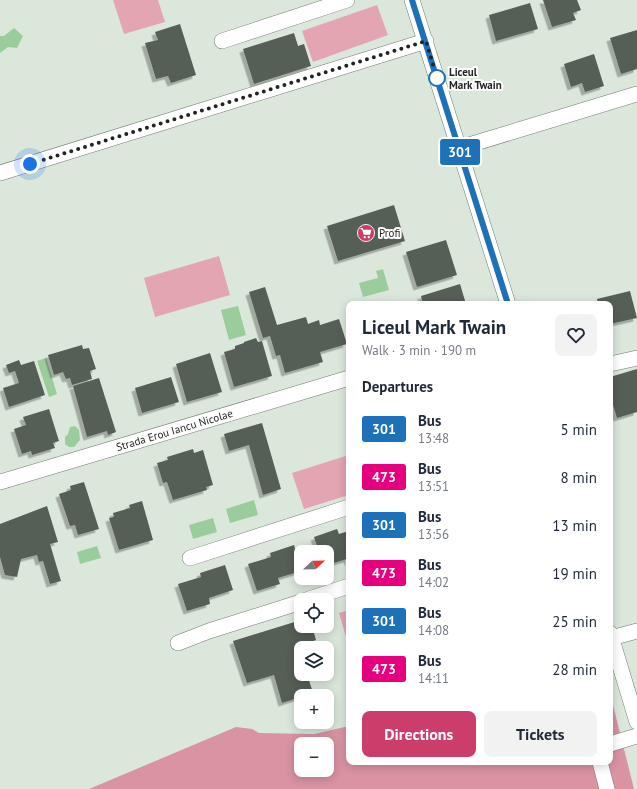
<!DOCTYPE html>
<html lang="en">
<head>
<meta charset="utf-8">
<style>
	body { margin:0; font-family:"PT Sans",sans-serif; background:#f2f2f3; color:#1f2937; height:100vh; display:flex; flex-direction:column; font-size:15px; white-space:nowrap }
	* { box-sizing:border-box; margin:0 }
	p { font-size:13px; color:#747a83 }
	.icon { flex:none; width:22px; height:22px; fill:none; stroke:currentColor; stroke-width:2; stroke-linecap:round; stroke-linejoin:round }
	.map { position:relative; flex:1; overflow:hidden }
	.side { position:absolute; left:346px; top:301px; width:267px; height:464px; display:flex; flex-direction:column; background:#fff; border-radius:8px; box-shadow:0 2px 10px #0003 }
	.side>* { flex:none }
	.badge { padding:0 8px; border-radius:3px; font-size:14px; line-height:26px }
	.needle { width:26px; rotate:68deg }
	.tools { position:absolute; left:294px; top:545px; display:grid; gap:8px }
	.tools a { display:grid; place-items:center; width:40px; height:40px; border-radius:8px; background:#fff; box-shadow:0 2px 10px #0003; font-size:20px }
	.you { position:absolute; width:20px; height:20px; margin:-10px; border:3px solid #fff; border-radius:50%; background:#1a73e8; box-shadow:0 0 0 6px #1a73e833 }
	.map>.badge { position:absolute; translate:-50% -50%; box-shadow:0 0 0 2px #fff }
	h2 { padding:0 16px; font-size:15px; line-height:36px }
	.round { display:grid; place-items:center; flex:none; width:42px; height:42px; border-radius:8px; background:#f2f2f3 }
	.summary { display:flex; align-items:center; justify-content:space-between; height:68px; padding:0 16px }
	h1 { font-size:19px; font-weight:800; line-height:30px }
	.cta { display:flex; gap:8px; margin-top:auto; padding:8px 16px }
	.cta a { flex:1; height:46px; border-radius:8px; background:#cb3d6a; color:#fff; font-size:16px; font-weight:800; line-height:46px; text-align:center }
	.cta a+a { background:#f2f2f3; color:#1f2937 }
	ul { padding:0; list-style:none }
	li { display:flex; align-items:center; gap:12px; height:48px; padding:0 16px }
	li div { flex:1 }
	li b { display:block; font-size:15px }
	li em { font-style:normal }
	li .badge { min-width:44px; font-weight:700; text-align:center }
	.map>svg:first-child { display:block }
	.green { fill:#e3a5b1 }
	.forest { fill:#d993a2; fill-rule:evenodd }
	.water { fill:#9bcd9c }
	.building { fill:#555f55; filter:url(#shadow) }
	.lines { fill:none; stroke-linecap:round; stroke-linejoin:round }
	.minor-casing { stroke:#727c72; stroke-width:16 }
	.minor { stroke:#fff; stroke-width:15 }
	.line-casing { stroke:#fff; stroke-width:9 }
	.line { stroke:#1d71b8; stroke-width:6 }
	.walk { stroke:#212521; stroke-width:4; stroke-dasharray:0 7.2 }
	.stop-dot { fill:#fff; stroke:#1d71b8; stroke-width:2 }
	.labels { text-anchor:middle; stroke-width:4; stroke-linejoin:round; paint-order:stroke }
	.stop-label { font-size:11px; font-weight:bold; fill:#212521; stroke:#fff; text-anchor:start }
	.poi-label { font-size:11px; fill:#212521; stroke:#fff; text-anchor:start }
	.street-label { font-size:11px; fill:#212521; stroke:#fff }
</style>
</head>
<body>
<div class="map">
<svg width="637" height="789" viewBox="0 0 637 789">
	<defs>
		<filter id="shadow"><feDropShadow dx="-3.5" dy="3.5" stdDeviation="0" flood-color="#0004"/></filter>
	</defs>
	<rect width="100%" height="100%" fill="#dbe7db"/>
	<path class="green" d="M 113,0 L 158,0 L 165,22 L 124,34 Z
		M 377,5 L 388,35 L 313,62 L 302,31 Z
		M 219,256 L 230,295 L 155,317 L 144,278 Z
		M 349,455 L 349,495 L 304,509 L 292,473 Z
		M 349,610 L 349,647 L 339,613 Z"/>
	<path class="forest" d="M 610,693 L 634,789 L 89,789 L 236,727 L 252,729 L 259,733 L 314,734 L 349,726 L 349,762 L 610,762 ZM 301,744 L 327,744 L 327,770 L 301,770 Z"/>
	<path class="water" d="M 14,28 L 23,36 L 17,48 L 8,47 L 0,53 L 0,36 L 4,36 Z
		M 383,269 L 389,290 L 363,297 L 359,283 L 378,278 L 376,271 Z
		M 238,306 L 246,335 L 229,340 L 221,310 Z
		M 46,358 L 57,394 L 49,397 L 37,361 Z
		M 75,426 L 79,430 L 80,440 L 74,447 L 69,447 L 65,444 L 65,437 L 68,434 L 70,427 Z
		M 254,500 L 258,515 L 230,523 L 226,509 Z
		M 213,518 L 217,532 L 193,539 L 189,525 Z
		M 97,546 L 101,558 L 80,564 L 77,552 Z"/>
	<path class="building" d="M 543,0 L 577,0 L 581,10 L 573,13 L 576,20 L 552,27 Z
		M 530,3 L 538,29 L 496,41 L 489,15 Z
		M 180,24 L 196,75 L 171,83 L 168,76 L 156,79 L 145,43 L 158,40 L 155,32 Z
		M 637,30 L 637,69 L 621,74 L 610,38 Z
		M 294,33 L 298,46 L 304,44 L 311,66 L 254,84 L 243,49 Z
		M 594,54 L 604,86 L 585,92 L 582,83 L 571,87 L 564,64 Z
		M 394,205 L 405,241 L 338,261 L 327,226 Z
		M 446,240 L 457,275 L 417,287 L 406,252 Z
		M 460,284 L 466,304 L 423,304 L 421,296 Z
		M 265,287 L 277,325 L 306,317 L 308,324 L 319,320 L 320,325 L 339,319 L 347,344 L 320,352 L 323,362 L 285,373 L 280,355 L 276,356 L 270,336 L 263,338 L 249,292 Z
		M 630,291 L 637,318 L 610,324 L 610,304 L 598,304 L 597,299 Z
		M 256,338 L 258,342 L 262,341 L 272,376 L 234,387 L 224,352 L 235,349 L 235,346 L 244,343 L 244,342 Z
		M 82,345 L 83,349 L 89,348 L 96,369 L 90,371 L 92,379 L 72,385 L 70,378 L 66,379 L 63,372 L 54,375 L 48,355 Z
		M 210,353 L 222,392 L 187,402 L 176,364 Z
		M 19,360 L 21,365 L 34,361 L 45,395 L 9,407 L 3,388 L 19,383 L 15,371 L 9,373 L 6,365 Z
		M 637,369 L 637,412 L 617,418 L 610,395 L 610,377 Z
		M 171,377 L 179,402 L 142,413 L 135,388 Z
		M 99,378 L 116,432 L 108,435 L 107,431 L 87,437 L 73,386 Z
		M 49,409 L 59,441 L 53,443 L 55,448 L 32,455 L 31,451 L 22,454 L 14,429 L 26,425 L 23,417 Z
		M 262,423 L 281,489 L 263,495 L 249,445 L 229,451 L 224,434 Z
		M 193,449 L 194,453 L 203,450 L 213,485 L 206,487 L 207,490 L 173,500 L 167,482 L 163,483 L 157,463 L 168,460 L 167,457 Z
		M 84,482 L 99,529 L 78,535 L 75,525 L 70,526 L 59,494 L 71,490 L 70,486 Z
		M 142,501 L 153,540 L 119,550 L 109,518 L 114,517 L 113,513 L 130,508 L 129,505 Z
		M 47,506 L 58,542 L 50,544 L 61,581 L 50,584 L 43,561 L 39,562 L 37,555 L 21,559 L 17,577 L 5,575 L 0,557 L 0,524 Z
		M 337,529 L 339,534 L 349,531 L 349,563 L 347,559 L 327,565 L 327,552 L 319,552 L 314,537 Z
		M 294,545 L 301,571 L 278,578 L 280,584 L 257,591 L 248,564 L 271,557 L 270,553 Z
		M 225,565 L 233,590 L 209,598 L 210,604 L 187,611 L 178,584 L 201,577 L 200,573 Z
		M 301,620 L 301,626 L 312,626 L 316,640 L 298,646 L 301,655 L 301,674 L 307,674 L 313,693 L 282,703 L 274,675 L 247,683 L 233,641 Z"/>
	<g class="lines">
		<g class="minor-casing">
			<g id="minor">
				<path d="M 412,0 L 508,304"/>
				<path d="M 222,41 L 347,0"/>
				<path d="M 459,148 L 637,94"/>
				<path d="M 0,173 L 426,41"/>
				<path d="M 610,364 L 637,358"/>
				<path id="s1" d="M 0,482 L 349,378"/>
				<path d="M 190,558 L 349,507"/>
				<path d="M 306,600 L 349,586"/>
				<path d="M 610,633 L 637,722"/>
				<path d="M 611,638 L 637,631"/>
				<path d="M 178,643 L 209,631 L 301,602"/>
				<path d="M 610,744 L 637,736"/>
				<path d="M 600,762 L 607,789"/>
			</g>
		</g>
		<use href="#minor" class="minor"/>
	</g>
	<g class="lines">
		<g class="line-casing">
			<path id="line" d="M 412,0 L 508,304"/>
		</g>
		<use href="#line" class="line"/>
		<path class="walk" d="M 30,164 L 426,41 L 437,78"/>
	</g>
	<defs>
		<g id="supermarket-disc" transform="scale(0.9)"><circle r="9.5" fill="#cb3d6a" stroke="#fff"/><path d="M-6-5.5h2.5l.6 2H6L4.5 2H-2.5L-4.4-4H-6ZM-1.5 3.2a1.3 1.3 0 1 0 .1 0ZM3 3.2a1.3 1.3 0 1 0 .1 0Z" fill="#fff"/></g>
	</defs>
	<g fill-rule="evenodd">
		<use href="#supermarket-disc" x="366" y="233"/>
	</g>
	<circle class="stop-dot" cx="437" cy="78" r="8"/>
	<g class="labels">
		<g class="stop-label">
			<text x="449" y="76">Liceul<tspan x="449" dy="13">Mark Twain</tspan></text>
		</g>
		<g class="poi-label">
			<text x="379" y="237">Profi</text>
		</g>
		<g class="street-label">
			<text dy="4" stroke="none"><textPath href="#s1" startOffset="182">Strada Erou Iancu Nicolae</textPath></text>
		</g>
	</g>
</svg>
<div class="tools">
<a><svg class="needle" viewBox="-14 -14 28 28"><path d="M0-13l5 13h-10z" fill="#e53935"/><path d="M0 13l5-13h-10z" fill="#747a83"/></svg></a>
<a><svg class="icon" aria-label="locate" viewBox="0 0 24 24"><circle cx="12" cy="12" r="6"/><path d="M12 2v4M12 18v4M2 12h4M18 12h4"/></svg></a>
<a><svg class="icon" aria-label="layers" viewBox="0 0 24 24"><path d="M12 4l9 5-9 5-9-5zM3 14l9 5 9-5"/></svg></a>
<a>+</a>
<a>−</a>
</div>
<div class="you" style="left:30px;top:164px"></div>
<b class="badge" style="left:460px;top:152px;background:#1d71b8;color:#fff">301</b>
<section class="side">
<div class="summary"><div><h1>Liceul Mark Twain</h1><p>Walk · 3 min · 190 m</p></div><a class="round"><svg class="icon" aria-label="heart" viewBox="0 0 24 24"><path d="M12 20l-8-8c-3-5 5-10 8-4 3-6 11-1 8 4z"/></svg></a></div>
<h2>Departures</h2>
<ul>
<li><span class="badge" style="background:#1d71b8;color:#fff">301</span><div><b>Bus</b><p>13:48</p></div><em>5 min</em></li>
<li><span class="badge" style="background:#e6007e;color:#fff">473</span><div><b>Bus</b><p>13:51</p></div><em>8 min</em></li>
<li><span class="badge" style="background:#1d71b8;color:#fff">301</span><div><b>Bus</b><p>13:56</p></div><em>13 min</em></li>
<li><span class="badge" style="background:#e6007e;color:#fff">473</span><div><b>Bus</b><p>14:02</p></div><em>19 min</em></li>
<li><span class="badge" style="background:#1d71b8;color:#fff">301</span><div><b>Bus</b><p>14:08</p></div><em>25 min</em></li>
<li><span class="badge" style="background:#e6007e;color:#fff">473</span><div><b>Bus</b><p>14:11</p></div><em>28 min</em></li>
</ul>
<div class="cta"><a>Directions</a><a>Tickets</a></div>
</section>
</div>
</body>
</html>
